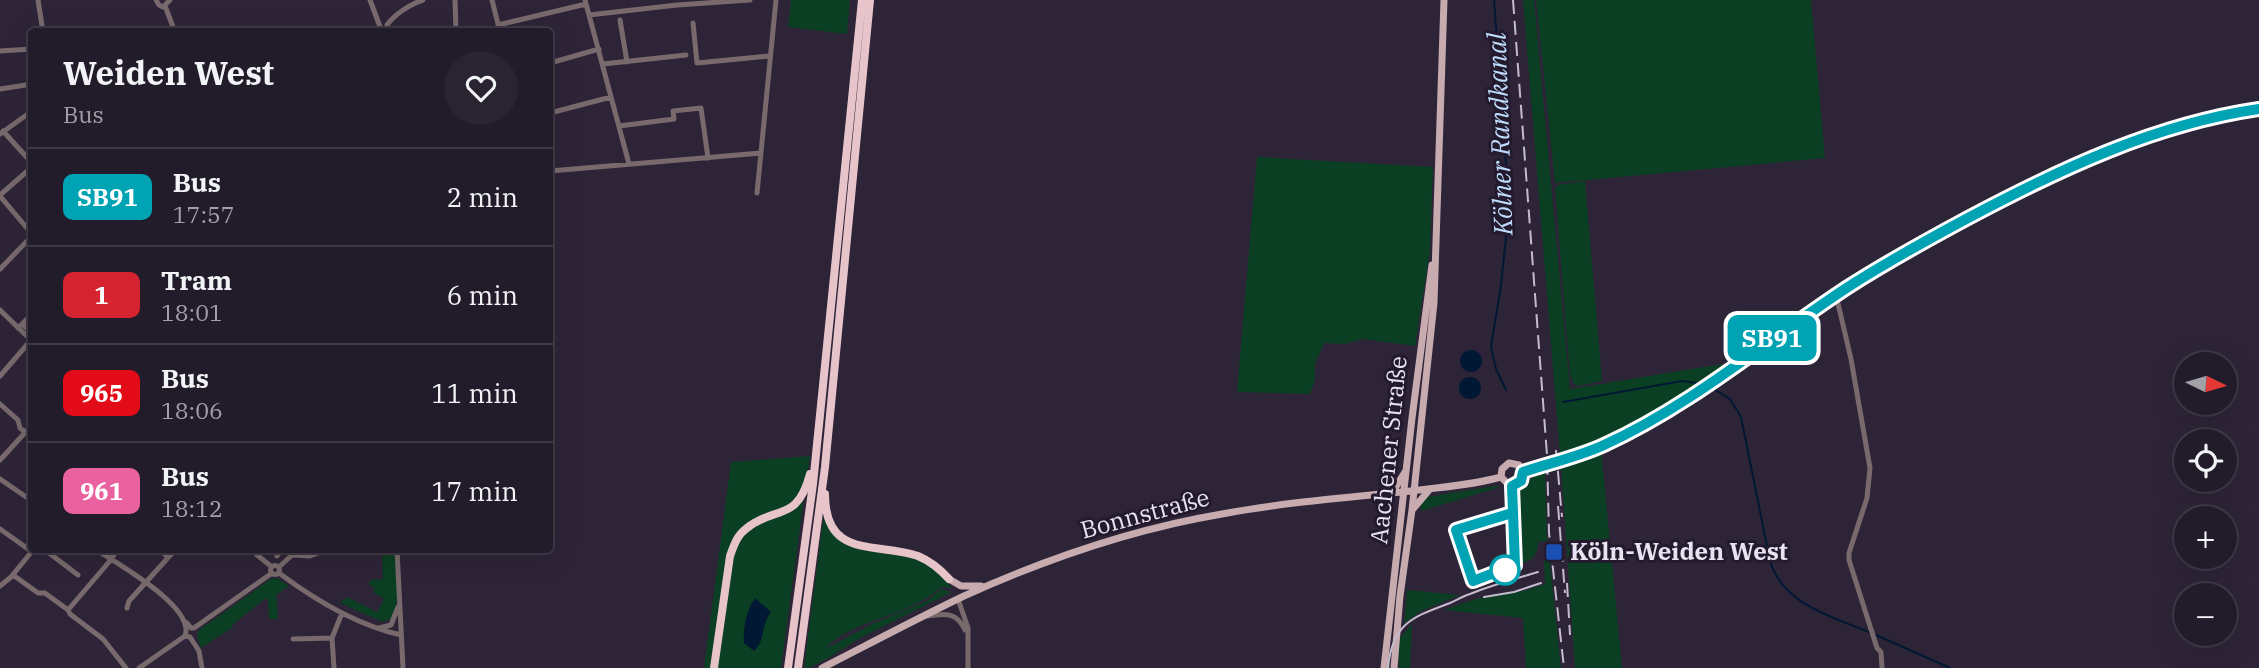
<!DOCTYPE html>
<html lang="en">
<head>
<meta charset="utf-8">
<style>
	body { margin:0; font-family:"IBM Plex Serif",serif; background:#2a2432; color:#f1f3f6; height:100vh; display:flex; flex-direction:column; font-size:26px; white-space:nowrap }
	* { box-sizing:border-box; margin:0 }
	p { font-size:23px; color:#a2a1a8 }
	.icon { flex:none; width:38px; height:38px; fill:none; stroke:currentColor; stroke-width:2; stroke-linecap:round; stroke-linejoin:round }
	.map { position:relative; flex:1; overflow:hidden }
	.details { position:absolute; left:28px; top:28px; width:525px; height:525px; display:flex; flex-direction:column; background:#221b2a; border-radius:7px; box-shadow:0 7px 28px #0002,0 0 0 2px #3f3947 }
	.details>* { flex:none }
	.badge { padding:0 14px; border-radius:10px; font-size:24px; line-height:46px }
	.needle { width:46px; rotate:95deg }
	.controls { position:absolute; left:2174px; top:352px; display:grid; gap:14px }
	.controls a { display:grid; place-items:center; width:63px; height:63px; border-radius:50%; background:#221b2a; box-shadow:0 7px 28px #0002,0 0 0 2px #3f3947; font-size:35px }
	.map>.badge { position:absolute; translate:-50% -50%; box-shadow:0 0 0 4px #fff }
	.round { display:grid; place-items:center; flex:none; width:74px; height:74px; border-radius:37px; background:#2a2432 }
	.summary { display:flex; align-items:center; justify-content:space-between; height:119px; padding:0 35px }
	h1 { font-size:33px; font-weight:700; line-height:52px }
	ul { padding:0; list-style:none }
	li { display:flex; align-items:center; gap:21px; height:98px; padding:0 35px; border-top:2px solid #3f3947 }
	li div { flex:1 }
	li b { display:block; font-size:26px }
	li em { font-style:normal }
	li .badge { min-width:77px; font-weight:700; text-align:center }
	.map>svg:first-child { display:block }
	.green { fill:#0b3f23 }
	.water { fill:#001834 }
	.lines { fill:none; stroke-linecap:round; stroke-linejoin:round }
	.stream { stroke:#001834; stroke-width:2 }
	.minor { stroke:#786a6c; stroke-width:5 }
	.major { stroke:#c7abaf; stroke-width:7 }
	.highway { stroke:#e6c4ca; stroke-width:8 }
	.tram { stroke:#c4bccc; stroke-width:2 }
	.rail { stroke:#c4bccc; stroke-width:2; stroke-dasharray:14 7; stroke-linecap:butt }
	.line-casing { stroke:#fff; stroke-width:16 }
	.line { stroke:#00a3b4; stroke-width:10 }
	.transit-dot { fill:#1a4fb4; stroke:#241a2e; stroke-width:2.5 }
	.stop-dot { fill:#fff; stroke:#00a3b4; stroke-width:3.5 }
	.labels { text-anchor:middle; stroke-width:6; stroke-linejoin:round; paint-order:stroke }
	.street-label { font-size:24px; fill:#e9e2f0; stroke:#241a2e }
	.poi-label { font-size:24px; font-weight:bold; fill:#e9e2f0; stroke:#241a2e; text-anchor:start }
	.water-label { font-size:26px; font-style:italic; fill:#bfdcfd; stroke:#241a2e }
</style>
</head>
<body>
<div class="map">
<svg width="2259" height="668" viewBox="0 0 2259 668">
	<rect width="100%" height="100%" fill="#2e2438"/>
	<path class="green" d="M 791,0 L 850,0 L 847,34 L 788,27 Z
		M 1523,0 L 1534,0 L 1570,389 L 1722,364 L 1724,366 C 1680,397 1614,445 1560,454 Z
		M 1536,0 L 1811,0 L 1825,158 L 1555,183 Z
		M 1257,157 L 1433,167 L 1430,251 L 1415,346 L 1362,339 L 1345,344 L 1324,343 L 1315,364 L 1315,380 L 1310,394 L 1237,392 Z
		M 1585,181 L 1602,381 L 1578,386 L 1574,384 L 1570,375 L 1555,189 L 1558,185 Z
		M 1601,449 L 1622,668 L 1575,668 L 1561,465 Z
		M 810,456 L 806,483 L 793,503 L 736,534 L 711,668 L 704,668 L 731,462 Z
		M 1545,470 L 1547,541 L 1538,542 C 1538,553 1533,561 1522,563 L 1518,496 L 1521,489 L 1531,480 L 1532,475 Z
		M 1494,486 L 1500,487 L 1421,511 L 1421,503 L 1427,497 Z
		M 804,498 L 781,668 L 717,668 L 731,560 L 741,537 L 755,525 L 786,514 Z
		M 824,513 L 837,536 C 876,547 928,551 952,588 L 941,587 C 910,617 854,618 825,649 L 872,624 L 927,601 L 941,589 L 952,592 L 858,639 L 832,656 L 809,668 L 804,668 Z
		M 382,550 L 391,550 L 395,552 C 395,573 402,604 391,622 L 388,619 L 383,622 L 340,603 L 347,597 L 377,612 L 384,599 L 373,592 L 375,588 L 368,584 L 371,580 L 383,579 Z
		M 1549,554 L 1561,668 L 1526,668 L 1523,618 L 1444,610 L 1475,599 L 1523,591 L 1545,584 L 1544,561 Z
		M 272,578 L 277,578 L 289,586 L 276,595 L 278,619 L 269,619 L 268,602 L 266,598 L 232,625 L 233,627 L 201,648 L 197,636 L 199,630 Z
		M 1407,590 L 1460,595 L 1419,612 L 1404,624 Z
		M 1412,624 L 1410,668 L 1399,668 L 1399,639 Z"/>
	<path class="water" d="M1460 361a11 11 0 1 1 22 0a11 11 0 1 1-22 0Z
		M1459 388a11 11 0 1 1 22 0a11 11 0 1 1-22 0Z
		M 755,598 L 771,612 C 760,627 766,640 754,651 L 744,643 C 743,628 746,611 755,598 Z"/>
	<g class="lines">
		<path class="stream" d="M 1494,0 L 1507,179 L 1507,228 L 1501,285 L 1491,347 L 1496,369 L 1506,390
			M 1709,386 L 1730,399 L 1741,417 L 1770,561 C 1784,606 1832,616 1871,633
			M 1563,402 L 1682,381 L 1704,384
			M 1876,635 L 1950,668"/>
		<path class="minor" d="M 38,0 L 43,32
			M 156,0 L 159,5 L 163,7 L 170,0
			M 370,0 L 382,32
			M 455,0 L 456,32
			M 492,0 L 500,32
			M 585,0 L 629,164
			M 677,5 L 750,0
			M 165,6 L 175,32
			M 589,15 L 677,5
			M 620,20 L 627,62
			M 693,23 L 697,63 L 770,56
			M 498,25 L 586,4
			M 389,32 L 387,25 C 394,15 410,4 423,0
			M 443,32 L 455,30
			M 0,51 L 32,49
			M 550,63 L 599,49
			M 603,64 L 686,55
			M 0,89 L 32,84
			M 550,113 L 611,97
			M 619,126 L 674,119 L 673,111 L 701,108 L 708,158
			M 3,131 L 32,163
			M 0,134 L 32,111
			M 550,171 L 761,153
			M 757,193 L 776,0
			M 0,195 L 32,167
			M 0,196 L 32,234
			M 0,269 L 32,236
			M 1836,295 L 1851,359 L 1870,468 L 1867,498 L 1849,553 L 1849,560 L 1877,648 L 1881,652 L 1882,668
			M 0,310 L 32,341
			M 22,324 L 32,333
			M 18,328 L 32,314
			M 0,376 L 31,340
			M 0,404 L 18,420 L 20,428 L 25,432
			M 0,460 L 32,425
			M 0,479 L 32,501
			M 0,529 L 31,551
			M 45,550 L 78,575
			M 97,550 C 117,564 196,607 185,636
			M 160,550 L 168,557
			M 251,550 L 272,567
			M 397,550 L 403,668
			M 277,556 L 282,550
			M270.5 570a4.5 4.5 0 1 1 9 0a4.5 4.5 0 1 1-9 0Z
			M 279,567 L 292,555 L 310,556 L 321,552
			M 279,573 C 315,600 356,625 401,635
			M 13,575 L 38,593 L 45,593 L 68,610 L 70,614 L 103,639 L 126,668
			M 0,586 L 11,577 L 33,550
			M 958,599 L 968,628 L 968,668
			M 127,608 L 129,601 L 175,550
			M 68,610 L 109,562 L 117,550
			M 927,616 C 945,613 957,612 965,630
			M 187,623 L 191,628 L 194,628 L 272,573
			M 379,628 L 391,625 L 398,607
			M 293,639 L 332,638
			M 139,668 L 185,636 L 190,637 L 199,651 L 202,668
			M 334,668 L 332,638 L 342,613"/>
		<path class="major" d="M 1523,472 C 1556,462 1588,453 1618,438 C 1687,405 1745,355 1809,313 C 1883,264 1959,221 2039,183 C 2110,149 2181,120 2259,109
			M 1501,477 L 1502,469 L 1509,463 L 1519,465 L 1523,472
			M 1501,477 L 1509,485 L 1516,485 L 1522,480 L 1523,472
			M 1392,493 L 1405,472
			M 1413,509 L 1430,489
			M 949,579 L 961,586 L 981,586
			M 822,668 C 869,644 916,619 964,596 C 1046,559 1133,529 1222,514 C 1281,503 1341,498 1401,492 C 1434,488 1468,486 1501,477
			M 1384,668 L 1412,418 L 1432,265
			M 1394,668 L 1400,596 L 1412,510 L 1434,303 L 1444,0"/>
		<path class="highway" d="M 825,494 C 825,559 875,542 918,556 C 930,561 940,569 949,579
			M 714,668 L 730,556 C 734,545 737,535 747,528 C 776,505 797,523 810,474
			M 788,668 L 813,484 L 862,0
			M 798,668 L 825,467 L 870,0"/>
		<path class="tram" d="M 1484,597 L 1514,592 L 1541,583
			M 1388,668 C 1392,623 1413,617 1450,603 C 1457,600 1463,596 1470,594 C 1492,585 1515,579 1538,572"/>
		<path class="rail" d="M 1513,0 L 1547,455 L 1549,533 L 1564,668
			M 1556,450 L 1562,517
			M 1558,506 L 1565,593
			M 1567,583 L 1570,635"/>
	</g>
	<g class="lines">
		<g class="line-casing">
			<path id="line" d="M 1512,513 L 1456,530 L 1473,581 L 1515,565 L 1512,486 L 1521,481 L 1523,472 C 1550,463 1578,457 1604,445 C 1692,405 1767,340 1848,287 C 1887,262 1927,240 1968,218 C 2060,169 2156,124 2259,109"/>
		</g>
		<use href="#line" class="line"/>
	</g>
	<rect class="transit-dot" x="1545" y="543" width="18" height="18" rx="3.5"/>
	<circle class="stop-dot" cx="1505" cy="570" r="14"/>
	<g class="labels">
		<g class="street-label">
			<text transform="translate(1389 450) rotate(-84)" y="8">Aachener Straße</text>
			<text transform="translate(1145 514) rotate(-15)" y="8">Bonnstraße</text>
		</g>
		<g class="poi-label">
			<text x="1570" y="560">Köln-Weiden West</text>
		</g>
		<g class="water-label">
			<text transform="translate(1500 134) rotate(-92)" y="9">Kölner Randkanal</text>
		</g>
	</g>
</svg>
<div class="controls">
<a><svg class="needle" viewBox="-14 -14 28 28"><path d="M0-13l5 13h-10z" fill="#e53935"/><path d="M0 13l5-13h-10z" fill="#a2a1a8"/></svg></a>
<a><svg class="icon" aria-label="locate" viewBox="0 0 24 24"><circle cx="12" cy="12" r="6"/><path d="M12 2v4M12 18v4M2 12h4M18 12h4"/></svg></a>
<a>+</a>
<a>−</a>
</div>
<b class="badge" style="left:1772px;top:338px;background:#00a3b4;color:#fff">SB91</b>
<section class="details">
<div class="summary"><div><h1>Weiden West</h1><p>Bus</p></div><a class="round"><svg class="icon" aria-label="heart" viewBox="0 0 24 24"><path d="M12 20l-8-8c-3-5 5-10 8-4 3-6 11-1 8 4z"/></svg></a></div>
<ul>
<li><span class="badge" style="background:#00a3b4;color:#fff">SB91</span><div><b>Bus</b><p>17:57</p></div><em>2 min</em></li>
<li><span class="badge" style="background:#d52330;color:#fff">1</span><div><b>Tram</b><p>18:01</p></div><em>6 min</em></li>
<li><span class="badge" style="background:#e30b18;color:#fff">965</span><div><b>Bus</b><p>18:06</p></div><em>11 min</em></li>
<li><span class="badge" style="background:#e9619e;color:#fff">961</span><div><b>Bus</b><p>18:12</p></div><em>17 min</em></li>
</ul>
</section>
</div>
</body>
</html>
